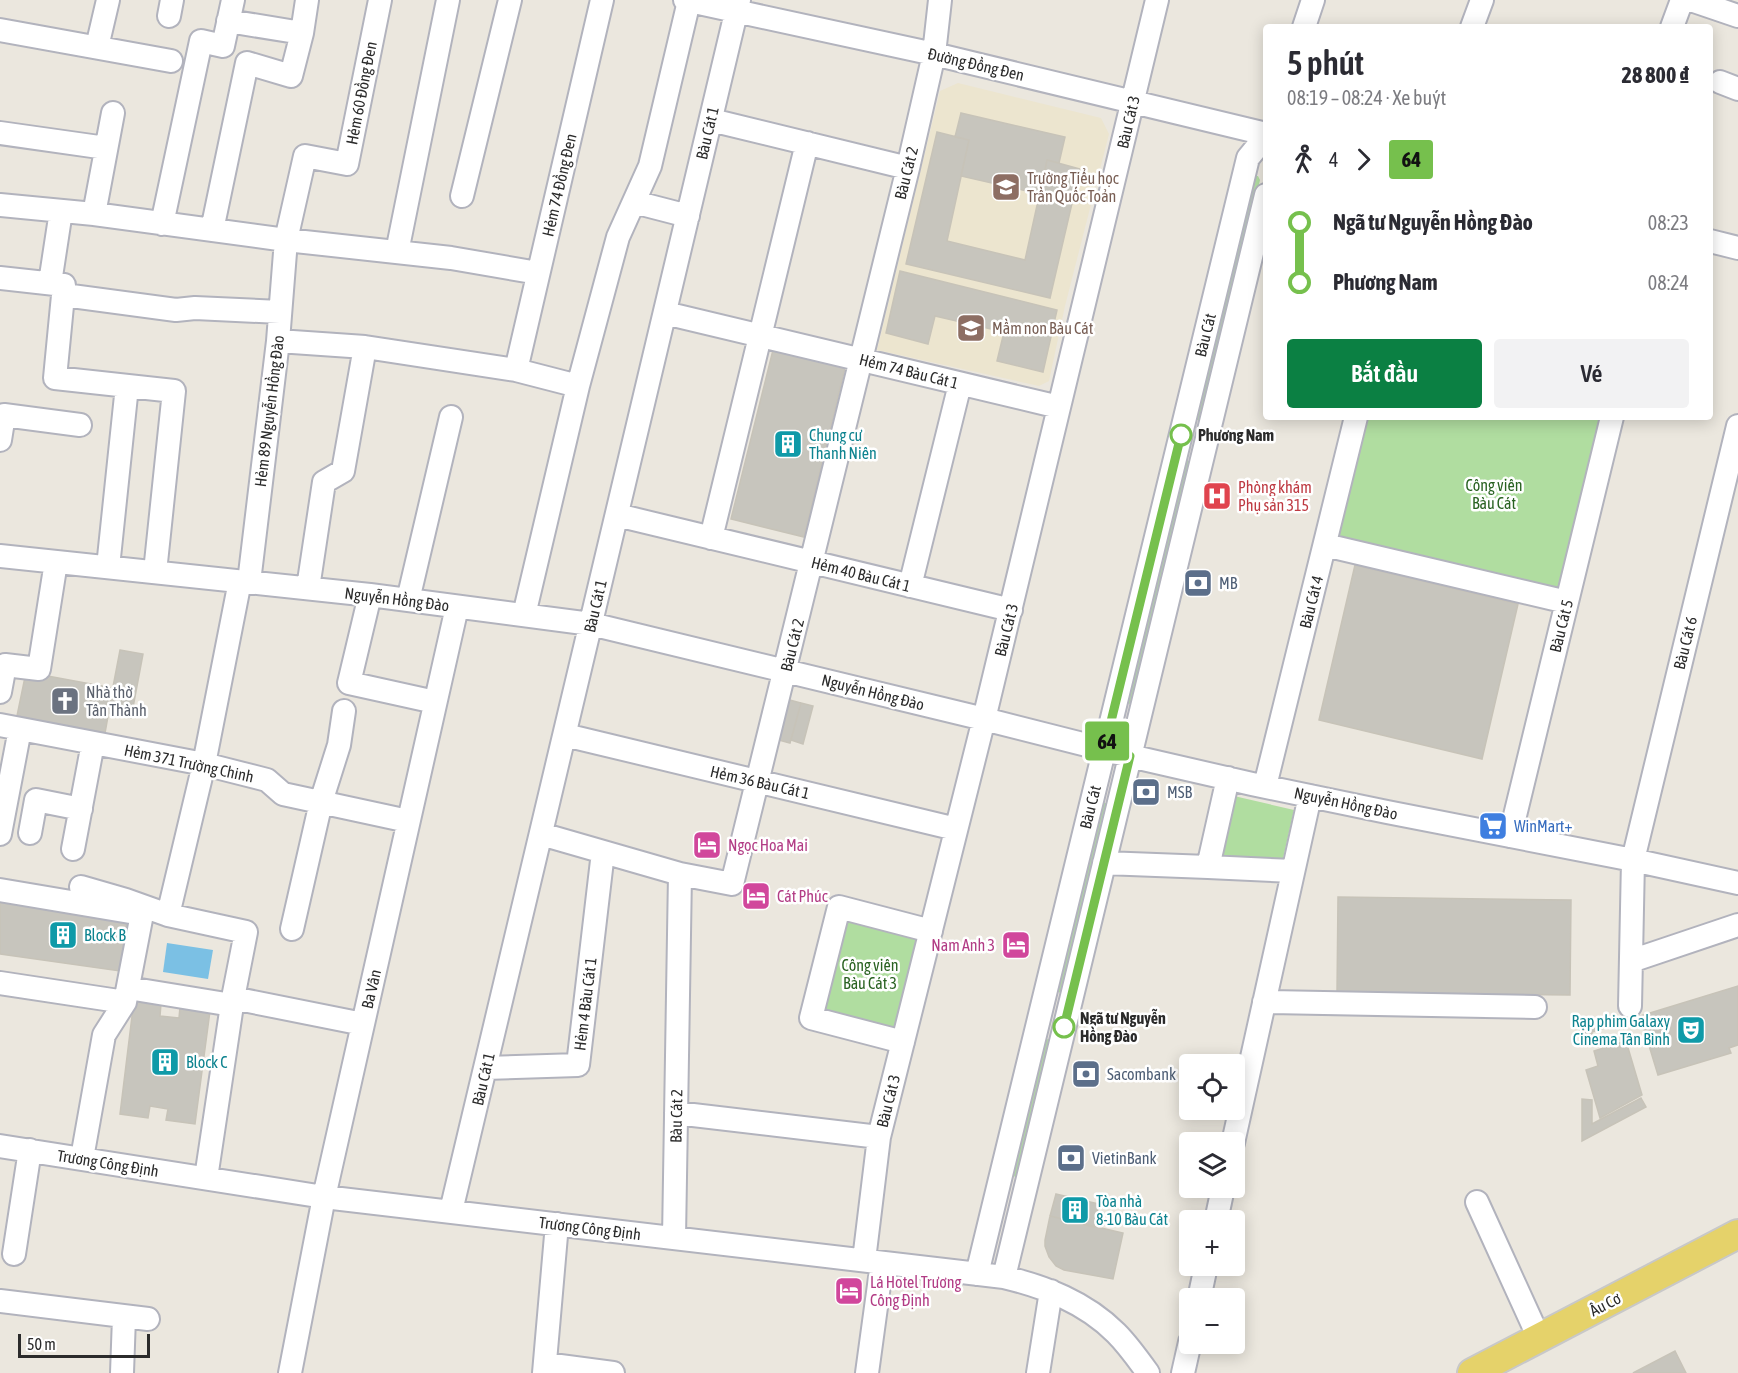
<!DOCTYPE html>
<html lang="vi">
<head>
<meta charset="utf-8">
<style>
	body { margin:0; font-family:"Asap Condensed",sans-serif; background:#f2f2f3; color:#2b2b33; height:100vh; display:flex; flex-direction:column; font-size:22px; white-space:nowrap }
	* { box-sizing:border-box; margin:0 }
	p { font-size:20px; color:#7c7c81 }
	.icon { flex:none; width:33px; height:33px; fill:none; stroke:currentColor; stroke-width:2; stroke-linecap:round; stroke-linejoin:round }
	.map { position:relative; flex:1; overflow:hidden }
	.sheet { position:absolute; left:1263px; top:24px; width:450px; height:396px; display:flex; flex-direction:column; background:#fff; border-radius:6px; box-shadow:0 3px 15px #0003 }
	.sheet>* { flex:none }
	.badge { padding:0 12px; border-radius:4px; font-size:21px; line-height:39px }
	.tools { position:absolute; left:1179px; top:1054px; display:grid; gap:12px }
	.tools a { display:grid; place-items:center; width:66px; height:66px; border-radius:6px; background:#fff; box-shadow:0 3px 15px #0003; font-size:30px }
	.scale { position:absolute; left:18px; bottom:15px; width:132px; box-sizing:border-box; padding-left:6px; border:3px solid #2b2b2b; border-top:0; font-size:16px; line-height:21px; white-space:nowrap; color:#2b2b2b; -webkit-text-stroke:4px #fff; paint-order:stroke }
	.map>.badge { position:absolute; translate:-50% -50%; box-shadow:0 0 0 3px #fff }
	.legs { display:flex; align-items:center; gap:9px; height:66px; padding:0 24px; font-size:20px }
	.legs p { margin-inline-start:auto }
	.overview { display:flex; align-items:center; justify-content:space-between; height:102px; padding:0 24px }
	h1 { font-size:33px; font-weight:600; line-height:45px }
	.primary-button { display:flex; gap:12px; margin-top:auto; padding:12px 24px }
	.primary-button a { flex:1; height:69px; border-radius:6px; background:#0b8043; color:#fff; font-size:24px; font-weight:600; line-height:69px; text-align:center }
	.primary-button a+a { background:#f2f2f3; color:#2b2b33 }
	ul { padding:0 24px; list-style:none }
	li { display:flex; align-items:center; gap:21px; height:60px; font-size:22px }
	li i { display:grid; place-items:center; width:9px; height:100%; margin:0 8px; background:currentColor }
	li i::after { content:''; width:15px; height:15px; margin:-8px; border:4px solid; border-radius:50%; background:#fff }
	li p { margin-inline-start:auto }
	li:first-child i { background:linear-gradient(#0000 50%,currentColor 0) }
	li:last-child i { background:linear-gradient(currentColor 50%,#0000 0) }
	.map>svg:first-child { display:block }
	.education { fill:#ece5cf }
	.green { fill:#b0dda0 }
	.water { fill:#7bc0e4 }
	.building { fill:#c7c5bd; stroke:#c7c3b8; stroke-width:1.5 }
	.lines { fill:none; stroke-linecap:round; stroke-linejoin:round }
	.minor-casing { stroke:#b2b3bd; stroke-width:26 }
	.major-casing { stroke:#c8c8c8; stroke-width:32 }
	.minor { stroke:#fff; stroke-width:22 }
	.major { stroke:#e5d26a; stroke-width:28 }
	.line-1-casing { stroke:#fff; stroke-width:14 }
	.line-1 { stroke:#76c04d; stroke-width:9 }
	.stop-1-dot { fill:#fff; stroke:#76c04d; stroke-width:3 }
	.labels { text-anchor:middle; stroke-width:5; stroke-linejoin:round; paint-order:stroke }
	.street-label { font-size:16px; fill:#2b2b2b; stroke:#fff }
	.education-label { font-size:16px; fill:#785e54; stroke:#fff; text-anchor:start }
	.culture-label { font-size:16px; fill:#0d838f; stroke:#fff; text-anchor:start }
	.stop-label { font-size:16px; font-weight:bold; fill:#2b2b2b; stroke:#fff; text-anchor:start }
	.park-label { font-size:16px; fill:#296221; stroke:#fff }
	.health-label { font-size:16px; fill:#be3a42; stroke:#fff; text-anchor:start }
	.service-label { font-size:16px; fill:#4e5e75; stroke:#fff; text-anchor:start }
	.worship-label { font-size:16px; fill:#5b616d; stroke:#fff; text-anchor:start }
	.shop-label { font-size:16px; fill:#366cbe; stroke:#fff; text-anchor:start }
	.hotel-label { font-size:16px; fill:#b23c85; stroke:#fff; text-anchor:start }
</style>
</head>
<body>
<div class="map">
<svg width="1738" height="1373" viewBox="0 0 1738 1373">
	<rect width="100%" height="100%" fill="#ebe7de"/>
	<path class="education" d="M 958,83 L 1101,118 L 1109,134 L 1065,306 L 1049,381 L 1039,386 L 877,350 L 940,91 Z"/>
	<path class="green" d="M 1254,176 L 1258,176 L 1260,180 L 1203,418 L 1201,420 L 1197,420 L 1195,418 Z
		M 1365,417 L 1600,417 L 1559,591 L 1336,537 Z
		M 1186,460 L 1191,462 L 1133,704 L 1131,705 L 1127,702 Z
		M 1234,796 L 1294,810 L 1282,863 L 1219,861 Z
		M 1103,803 L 1108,803 L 1063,993 L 1060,993 L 1057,990 Z
		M 843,912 L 923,933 L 898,1035 L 818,1015 Z
		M 1048,1039 L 1050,1040 L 1019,1177 L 1016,1178 L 1012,1174 L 1045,1040 Z"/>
	<path class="water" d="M 167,943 L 213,950 L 208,979 L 163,972 Z"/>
	<path class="building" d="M 961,113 L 1065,137 L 1059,163 L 1047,160 L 1040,194 L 961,176 L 969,140 L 955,137 Z
		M 937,132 L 969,140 L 947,241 L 1025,260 L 1047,160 L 1080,169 L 1050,298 L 906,264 Z
		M 900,271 L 1057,310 L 1043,372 L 997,361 L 1004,332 L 935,316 L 928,344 L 886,333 Z
		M 773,350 L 845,368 L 804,537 L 731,519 Z
		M 1355,565 L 1518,604 L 1482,759 L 1319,720 Z
		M 120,650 L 143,654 L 131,718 L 108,713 Z
		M 26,672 L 113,688 L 105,733 L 17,716 Z
		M 786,699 L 801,703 L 790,743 L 775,739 Z
		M 801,703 L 813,706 L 803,744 L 791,740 Z
		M 1338,897 L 1571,900 L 1570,995 L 1337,992 Z
		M 0,898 L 128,915 L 120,971 L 0,954 Z
		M 1738,986 L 1738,1045 L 1729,1048 L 1731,1053 L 1658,1075 L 1640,1016 Z
		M 134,1000 L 161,1004 L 160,1016 L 179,1018 L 180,1007 L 210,1011 L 195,1124 L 166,1120 L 168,1109 L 150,1106 L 148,1118 L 120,1114 Z
		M 1615,1017 L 1617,1024 L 1592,1032 L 1592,1045 L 1583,1046 L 1583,1027 Z
		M 1626,1041 L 1642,1095 L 1600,1118 L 1586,1070 L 1598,1066 L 1594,1051 Z
		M 1641,1098 L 1646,1107 L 1582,1141 L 1582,1099 L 1592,1100 L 1592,1124 Z
		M 1056,1194 L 1099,1204 L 1094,1227 L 1050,1216 Z
		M 1050,1216 L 1123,1233 L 1113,1279 L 1064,1270 L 1056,1266 L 1049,1257 L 1045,1246 L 1045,1240 Z
		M 1675,1351 L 1686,1373 L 1633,1373 Z"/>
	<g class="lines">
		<g class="minor-casing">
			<path id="minor" d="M 685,0 L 934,54 L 1266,134
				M 1691,0 L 1738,16
				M 169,16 L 172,0
				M 228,21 L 302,33
				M 1304,27 L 1313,0
				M 1472,27 L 1482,0
				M 1672,27 L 1682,0
				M 0,30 L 171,61
				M 97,47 L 108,0
				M 1720,82 L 1738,89
				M 711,120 L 908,168
				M 0,133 L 106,148
				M 462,196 L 510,0
				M 634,202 L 688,216
				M 0,205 L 94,214 L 286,240 L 451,258 L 538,273
				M 94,214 L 113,113
				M 162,224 L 201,41 L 223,46 L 233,0
				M 212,230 L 247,63 L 291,76 L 302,33 L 307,0
				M 1710,241 L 1738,248
				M 397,252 L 448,0
				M 0,278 L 64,285 L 55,378 L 174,391 L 155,572
				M 50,283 L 61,211
				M 64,295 L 176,310 L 195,308 L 280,312
				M 665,313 L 1059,407
				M 278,341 L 365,347 L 516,370 L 578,386
				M 516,370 L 602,0
				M 0,440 L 4,415 L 80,425
				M 617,515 L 1011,610
				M 711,538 L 807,143
				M 1325,545 L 1567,602
				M 0,556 L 370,595 L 591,624 L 984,719 L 1130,756 L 1252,784 L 1387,812 L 1633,860 L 1738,883
				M 108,567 L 127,386
				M 249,582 L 278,341 L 286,240 L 305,156 L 347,164 L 380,0
				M 910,586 L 960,384
				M 308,588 L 324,482 L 343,471 L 365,347
				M 370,595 L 349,683 L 435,702
				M 408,600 L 451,417
				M 524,615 L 578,386 L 618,237 L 650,166 L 689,1
				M 0,692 L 5,665 L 39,669 L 56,562
				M 0,725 L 204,764 L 267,780 L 283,794 L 408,821
				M 565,735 L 956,829
				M 1228,778 L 1208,867 L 1293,871
				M 1265,786 L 1356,417
				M 30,833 L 36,800 L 81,809
				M 0,834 L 20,729
				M 541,834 L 680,874
				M 1510,836 L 1612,417
				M 73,849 L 93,743
				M 1104,863 L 1208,867
				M 81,887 L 126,900 L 168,915 L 246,932 L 233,998 L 363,1024
				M 0,890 L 142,914 L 125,1002 L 104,1035 L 82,1158
				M 168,915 L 204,764 L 240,581
				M 292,929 L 321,802 L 339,745 L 344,711
				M 1631,961 L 1738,925
				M 0,983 L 125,1002
				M 128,988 L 232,1005 L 206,1178
				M 1264,1002 L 1535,1007
				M 1630,1006 L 1633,860 L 1738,426
				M 903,1042 L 811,1018 L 839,907 L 931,931
				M 485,1068 L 578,1065 L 603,852
				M 676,1113 L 879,1137
				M 1233,1143 L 1310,796
				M 0,1146 L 324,1197 L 1004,1277 C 1045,1287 1085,1302 1116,1333 C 1128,1345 1138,1359 1148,1373
				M 1477,1202 L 1539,1338
				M 451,1211 L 739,0
				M 1216,1221 L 1223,1188
				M 674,1238 L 680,874 L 732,884 L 908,168 L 934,54 L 940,0
				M 14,1254 L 30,1150
				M 864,1260 L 879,1137 L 984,719 L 1157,0
				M 977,1274 L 1248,158 L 1266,136
				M 1004,1277 L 1266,195
				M 1199,1299 L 1206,1266
				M 0,1301 L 148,1319
				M 545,1364 L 613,1373
				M 122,1373 L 124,1317
				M 290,1373 L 324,1197 L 457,607
				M 544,1373 L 557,1224
				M 867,1373 L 882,1263
				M 1038,1373 L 1051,1291
				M 1183,1373 L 1190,1342"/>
		</g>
		<g class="major-casing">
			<path id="major" d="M 1472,1373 L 1738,1234"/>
		</g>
		<use href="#minor" class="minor"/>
		<use href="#major" class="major"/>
	</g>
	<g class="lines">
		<g class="line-1-casing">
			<path id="line-1" d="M 1064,1027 L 1130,756 L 1104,750 L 1181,435"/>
		</g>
		<use href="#line-1" class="line-1"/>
	</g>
	<defs>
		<g id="school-square" transform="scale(1.5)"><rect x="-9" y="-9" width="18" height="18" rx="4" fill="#8d6e63" stroke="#fff"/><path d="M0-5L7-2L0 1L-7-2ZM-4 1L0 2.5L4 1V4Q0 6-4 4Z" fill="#fff"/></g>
		<g id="building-square" transform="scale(1.5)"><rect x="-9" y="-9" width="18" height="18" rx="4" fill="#0f9aa8" stroke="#fff"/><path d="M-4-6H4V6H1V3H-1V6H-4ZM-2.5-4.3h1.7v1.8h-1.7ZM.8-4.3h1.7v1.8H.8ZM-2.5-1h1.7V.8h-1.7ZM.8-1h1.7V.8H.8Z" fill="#fff"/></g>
		<g id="hospital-square" transform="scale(1.5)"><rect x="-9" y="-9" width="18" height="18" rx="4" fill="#e0444e" stroke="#fff"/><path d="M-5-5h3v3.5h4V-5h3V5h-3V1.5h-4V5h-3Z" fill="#fff"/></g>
		<g id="bank-square" transform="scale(1.5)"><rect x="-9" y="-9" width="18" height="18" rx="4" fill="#5c6f8a" stroke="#fff"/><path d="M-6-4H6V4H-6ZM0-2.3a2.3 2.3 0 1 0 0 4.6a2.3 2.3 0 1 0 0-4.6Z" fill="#fff"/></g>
		<g id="church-square" transform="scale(1.5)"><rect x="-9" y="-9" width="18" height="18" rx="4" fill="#6b7280" stroke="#fff"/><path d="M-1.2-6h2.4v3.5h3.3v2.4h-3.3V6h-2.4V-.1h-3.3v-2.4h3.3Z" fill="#fff"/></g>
		<g id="supermarket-square" transform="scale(1.5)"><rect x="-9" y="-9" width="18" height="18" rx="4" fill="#3f7fe0" stroke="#fff"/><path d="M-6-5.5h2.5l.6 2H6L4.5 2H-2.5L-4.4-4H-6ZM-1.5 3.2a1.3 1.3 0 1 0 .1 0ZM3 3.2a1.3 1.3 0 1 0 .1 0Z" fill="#fff"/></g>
		<g id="hotel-square" transform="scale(1.5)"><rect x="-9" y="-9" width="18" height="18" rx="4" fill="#d1479c" stroke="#fff"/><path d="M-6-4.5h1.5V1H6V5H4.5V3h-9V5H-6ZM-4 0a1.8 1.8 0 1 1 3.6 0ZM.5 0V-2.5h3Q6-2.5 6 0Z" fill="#fff"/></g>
		<g id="theatre-square" transform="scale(1.5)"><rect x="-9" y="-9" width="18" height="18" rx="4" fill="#0f9aa8" stroke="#fff"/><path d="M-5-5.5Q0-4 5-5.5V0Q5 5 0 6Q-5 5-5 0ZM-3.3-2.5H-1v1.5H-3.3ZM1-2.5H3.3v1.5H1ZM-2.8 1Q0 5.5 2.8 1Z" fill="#fff"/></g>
	</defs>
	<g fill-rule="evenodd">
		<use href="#school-square" x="1006" y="187"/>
		<use href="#school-square" x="971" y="328"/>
		<use href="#building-square" x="788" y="444"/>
		<use href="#hospital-square" x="1217" y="496"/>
		<use href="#bank-square" x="1198" y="583"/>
		<use href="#church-square" x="65" y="701"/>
		<use href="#bank-square" x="1146" y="792"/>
		<use href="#supermarket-square" x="1493" y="826"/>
		<use href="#hotel-square" x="707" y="845"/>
		<use href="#hotel-square" x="756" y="896"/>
		<use href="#building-square" x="63" y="935"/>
		<use href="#hotel-square" x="1016" y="945"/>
		<use href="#theatre-square" x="1691" y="1030"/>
		<use href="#building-square" x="165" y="1062"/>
		<use href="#bank-square" x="1086" y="1074"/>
		<use href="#bank-square" x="1071" y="1158"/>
		<use href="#building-square" x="1075" y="1210"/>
		<use href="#hotel-square" x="849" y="1291"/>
	</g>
	<g class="stop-1-dot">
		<circle cx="1181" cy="435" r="10"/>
		<circle cx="1064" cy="1027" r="10"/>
	</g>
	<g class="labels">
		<g class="street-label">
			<text transform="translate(976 64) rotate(13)" y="6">Đường Đồng Đen</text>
			<text transform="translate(361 93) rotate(-79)" y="6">Hẻm 60 Đồng Đen</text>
			<text transform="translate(1128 122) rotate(-77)" y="6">Bàu Cát 3</text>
			<text transform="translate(707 133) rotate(-77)" y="6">Bàu Cát 1</text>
			<text transform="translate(906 173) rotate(-76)" y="6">Bàu Cát 2</text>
			<text transform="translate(559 185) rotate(-77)" y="6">Hẻm 74 Đồng Đen</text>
			<text transform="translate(1205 335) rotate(-76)" y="6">Bàu Cát</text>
			<text transform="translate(909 371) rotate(14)" y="6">Hẻm 74 Bàu Cát 1</text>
			<text transform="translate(269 411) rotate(-83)" y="6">Hẻm 89 Nguyễn Hồng Đào</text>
			<text transform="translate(861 574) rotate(14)" y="6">Hẻm 40 Bàu Cát 1</text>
			<text transform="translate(397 599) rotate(7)" y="6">Nguyễn Hồng Đào</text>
			<text transform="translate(1311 602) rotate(-76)" y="6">Bàu Cát 4</text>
			<text transform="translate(595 606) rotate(-77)" y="6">Bàu Cát 1</text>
			<text transform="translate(1561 626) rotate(-76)" y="6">Bàu Cát 5</text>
			<text transform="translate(1006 630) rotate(-76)" y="6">Bàu Cát 3</text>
			<text transform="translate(1685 643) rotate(-76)" y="6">Bàu Cát 6</text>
			<text transform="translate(792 645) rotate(-76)" y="6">Bàu Cát 2</text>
			<text transform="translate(873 692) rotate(14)" y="6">Nguyễn Hồng Đào</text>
			<text transform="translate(189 763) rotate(12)" y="6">Hẻm 371 Trường Chinh</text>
			<text transform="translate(760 782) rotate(13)" y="6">Hẻm 36 Bàu Cát 1</text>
			<text transform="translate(1346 803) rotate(12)" y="6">Nguyễn Hồng Đào</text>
			<text transform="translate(1090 807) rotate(-76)" y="6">Bàu Cát</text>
			<text transform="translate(371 989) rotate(-77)" y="6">Ba Vân</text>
			<text transform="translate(585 1004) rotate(-83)" y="6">Hẻm 4 Bàu Cát 1</text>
			<text transform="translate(483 1079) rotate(-77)" y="6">Bàu Cát 1</text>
			<text transform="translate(888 1101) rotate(-76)" y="6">Bàu Cát 3</text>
			<text transform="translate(676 1116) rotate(-89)" y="6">Bàu Cát 2</text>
			<text transform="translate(108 1163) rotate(9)" y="6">Trương Công Định</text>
			<text transform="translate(590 1228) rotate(7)" y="6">Trương Công Định</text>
			<text transform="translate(1605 1304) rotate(-27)" y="6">Âu Cơ</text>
		</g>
		<g class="education-label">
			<text x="1027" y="184">Trường Tiểu học<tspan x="1027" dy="18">Trần Quốc Toản</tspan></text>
			<text x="992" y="334">Mầm non Bàu Cát</text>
		</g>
		<g class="culture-label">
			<text x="809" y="441">Chung cư<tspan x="809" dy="18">Thanh Niên</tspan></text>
			<text x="84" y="941">Block B</text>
			<text x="1670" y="1027" text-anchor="end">Rạp phim Galaxy<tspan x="1670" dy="18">Cinema Tân Bình</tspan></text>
			<text x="186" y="1068">Block C</text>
			<text x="1096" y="1207">Tòa nhà<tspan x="1096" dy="18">8-10 Bàu Cát</tspan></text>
		</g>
		<g class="stop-label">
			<text x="1198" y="441">Phương Nam</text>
			<text x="1080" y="1024">Ngã tư Nguyễn<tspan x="1080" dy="18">Hồng Đào</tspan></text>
		</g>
		<g class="park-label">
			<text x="1494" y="491">Công viên<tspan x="1494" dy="18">Bàu Cát</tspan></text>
			<text x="870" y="971">Công viên<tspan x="870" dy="18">Bàu Cát 3</tspan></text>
		</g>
		<g class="health-label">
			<text x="1238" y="493">Phòng khám<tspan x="1238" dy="18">Phụ sản 315</tspan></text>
		</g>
		<g class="service-label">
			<text x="1219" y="589">MB</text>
			<text x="1167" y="798">MSB</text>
			<text x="1107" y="1080">Sacombank</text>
			<text x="1092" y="1164">VietinBank</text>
		</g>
		<g class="worship-label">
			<text x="86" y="698">Nhà thờ<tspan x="86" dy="18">Tân Thành</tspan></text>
		</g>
		<g class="shop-label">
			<text x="1514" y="832">WinMart+</text>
		</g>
		<g class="hotel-label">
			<text x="728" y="851">Ngọc Hoa Mai</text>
			<text x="777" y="902">Cát Phúc</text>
			<text x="995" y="951" text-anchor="end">Nam Anh 3</text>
			<text x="870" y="1288">Lá Hotel Trương<tspan x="870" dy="18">Công Định</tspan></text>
		</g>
	</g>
</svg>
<div class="tools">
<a><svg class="icon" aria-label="locate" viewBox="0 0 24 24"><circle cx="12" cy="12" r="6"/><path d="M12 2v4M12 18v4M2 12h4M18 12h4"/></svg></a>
<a><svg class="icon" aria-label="layers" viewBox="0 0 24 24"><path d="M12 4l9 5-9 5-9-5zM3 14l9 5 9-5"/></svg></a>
<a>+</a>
<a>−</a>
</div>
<div class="scale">50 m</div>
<b class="badge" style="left:1107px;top:741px;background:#76c04d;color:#111">64</b>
<section class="sheet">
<div class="overview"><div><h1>5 phút</h1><p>08:19 – 08:24 · Xe buýt</p></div><b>28 800 ₫</b></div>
<div class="legs"><svg class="icon" aria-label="walk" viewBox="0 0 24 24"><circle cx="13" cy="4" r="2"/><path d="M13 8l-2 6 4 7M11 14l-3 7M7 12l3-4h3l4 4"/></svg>4<svg class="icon" aria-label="forward" viewBox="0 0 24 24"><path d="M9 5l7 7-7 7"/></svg><b class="badge" style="background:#76c04d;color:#111">64</b></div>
<ul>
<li><i style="color:#76c04d"></i><b>Ngã tư Nguyễn Hồng Đào</b><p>08:23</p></li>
<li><i style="color:#76c04d"></i><b>Phương Nam</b><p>08:24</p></li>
</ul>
<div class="primary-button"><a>Bắt đầu</a><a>Vé</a></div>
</section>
</div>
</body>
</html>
